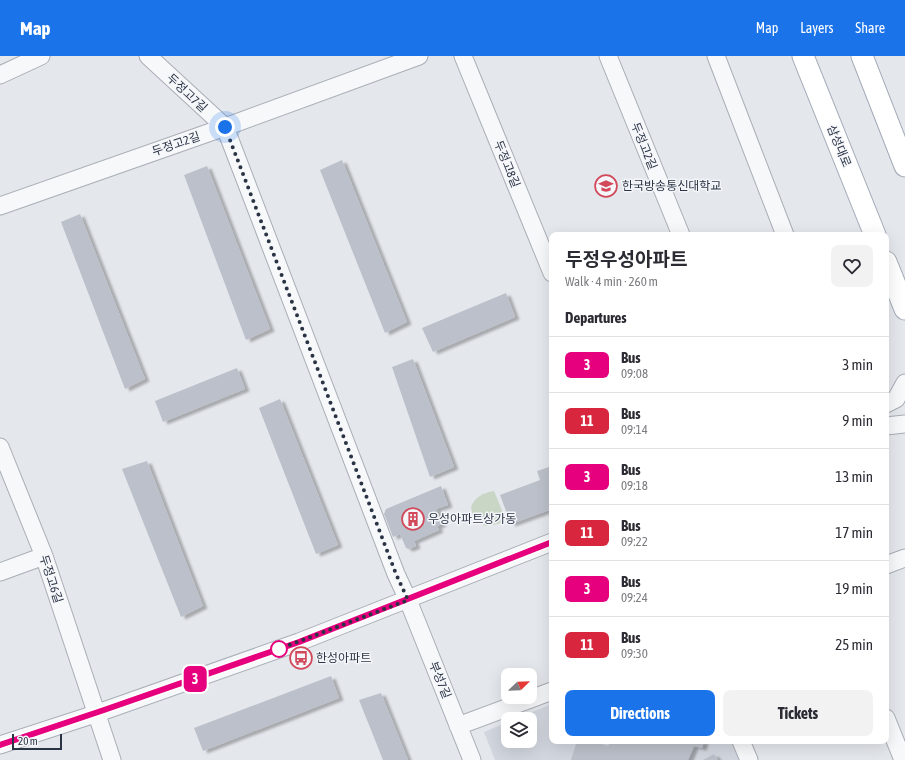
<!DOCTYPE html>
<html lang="en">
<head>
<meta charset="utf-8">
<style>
	body { margin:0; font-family:"Asap Condensed","Noto Sans KR",sans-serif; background:#f2f2f3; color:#2b2b33; height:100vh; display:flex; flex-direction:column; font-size:15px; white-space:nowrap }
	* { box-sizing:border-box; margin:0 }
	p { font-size:13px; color:#7c7c81 }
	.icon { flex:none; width:22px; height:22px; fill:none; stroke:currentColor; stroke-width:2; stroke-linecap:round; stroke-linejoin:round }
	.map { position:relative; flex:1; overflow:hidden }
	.drawer { position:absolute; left:549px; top:176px; width:340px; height:512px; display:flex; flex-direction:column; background:#fff; border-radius:8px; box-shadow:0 4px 16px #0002 }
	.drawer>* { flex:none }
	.badge { padding:0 8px; border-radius:6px; font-size:14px; line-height:26px }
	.needle { width:26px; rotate:67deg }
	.controls { position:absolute; left:501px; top:612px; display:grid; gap:8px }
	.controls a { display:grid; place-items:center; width:36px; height:36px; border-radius:8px; background:#fff; box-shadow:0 4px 16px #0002; font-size:20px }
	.scale { position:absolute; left:12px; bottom:10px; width:50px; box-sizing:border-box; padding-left:4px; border:2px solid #2b3445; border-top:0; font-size:11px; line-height:14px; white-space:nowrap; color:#2b3445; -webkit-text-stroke:3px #f4f6f9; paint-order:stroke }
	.you { position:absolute; width:20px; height:20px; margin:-10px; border:3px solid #fff; border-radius:50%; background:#1a73e8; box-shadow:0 0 0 6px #1a73e833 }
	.map>.badge { position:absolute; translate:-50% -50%; box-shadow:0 0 0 2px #fff }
	h2 { padding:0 16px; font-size:15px; line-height:36px }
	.round { display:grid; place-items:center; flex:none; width:42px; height:42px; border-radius:8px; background:#f2f2f3 }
	.summary { display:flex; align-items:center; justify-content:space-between; height:68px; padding:0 16px }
	h1 { font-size:19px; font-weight:700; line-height:30px }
	.button { display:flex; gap:8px; margin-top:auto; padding:8px 16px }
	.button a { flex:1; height:46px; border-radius:8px; background:#1a73e8; color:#fff; font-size:16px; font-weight:700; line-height:46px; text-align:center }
	.button a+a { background:#f2f2f3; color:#2b2b33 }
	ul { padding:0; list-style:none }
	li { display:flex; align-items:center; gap:12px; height:56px; padding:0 16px; border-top:1px solid #e1e1e2 }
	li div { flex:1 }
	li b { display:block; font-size:15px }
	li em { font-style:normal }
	li .badge { min-width:44px; font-weight:700; text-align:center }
	header { display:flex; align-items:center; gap:24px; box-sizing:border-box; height:56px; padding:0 20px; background:#1a73e8; color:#fff }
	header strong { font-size:19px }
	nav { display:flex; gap:22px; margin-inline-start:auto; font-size:14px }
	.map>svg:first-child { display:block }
	.built { fill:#d2d6de }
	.green { fill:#c9d6c5 }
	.building { fill:#bbc0ca; filter:url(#shadow) }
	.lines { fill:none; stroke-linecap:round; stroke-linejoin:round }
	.minor-casing { stroke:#a9aeb7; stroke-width:19 }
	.major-casing { stroke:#a3abb8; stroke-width:23 }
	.minor { stroke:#f7f8fa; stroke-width:17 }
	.major { stroke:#fff; stroke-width:21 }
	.line-casing { stroke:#fff; stroke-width:9 }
	.line { stroke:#e6007e; stroke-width:6 }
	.walk { stroke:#2b3445; stroke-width:4; stroke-dasharray:0 7.2 }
	.stop-dot { fill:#fff; stroke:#e6007e; stroke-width:2 }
	.labels { text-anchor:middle; stroke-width:3; stroke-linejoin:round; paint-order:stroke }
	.street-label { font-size:12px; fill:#2b3445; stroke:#f4f6f9 }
	.poi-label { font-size:12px; fill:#2b3445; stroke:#f4f6f9; text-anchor:start }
</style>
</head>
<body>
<header>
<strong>Map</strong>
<nav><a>Map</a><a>Layers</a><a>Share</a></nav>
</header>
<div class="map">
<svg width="905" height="704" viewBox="0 0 905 704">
	<defs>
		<filter id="shadow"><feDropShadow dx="4.5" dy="2.5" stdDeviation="1" flood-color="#0004"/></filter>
	</defs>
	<rect width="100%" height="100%" fill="#e4e7ec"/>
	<path class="built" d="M 552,648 L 552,685 L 731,685 L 739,704 L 495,704 L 484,676 L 508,666 L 508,685 L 530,685 L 530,663 L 515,663 Z"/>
	<path class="green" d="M 494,435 L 506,464 L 498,468 L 485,470 L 473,460 L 471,451 C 475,441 483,437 494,435 Z"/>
	<path class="building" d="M 342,104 L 407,266 L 385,277 L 320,114 Z
		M 207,110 L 270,273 L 246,284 L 184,119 Z
		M 80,158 L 145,323 L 125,333 L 61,166 Z
		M 506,237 L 515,261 L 433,296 L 422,272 Z
		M 413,303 L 454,411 L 430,421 L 392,311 Z
		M 237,312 L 245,333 L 163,366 L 155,345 Z
		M 280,343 L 338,489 L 316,498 L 259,352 Z
		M 147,405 L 203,550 L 181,561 L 122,413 Z
		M 552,410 L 552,453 L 511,468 L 500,439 L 540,424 L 537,415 Z
		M 441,430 L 448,449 L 436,453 L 442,468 L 437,470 L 439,474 L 414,485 L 416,490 L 409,493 L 406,492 L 400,478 L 393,481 L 384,458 L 386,453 Z
		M 331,620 L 339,642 L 203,695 L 194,672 Z
		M 381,637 L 408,704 L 383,704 L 359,644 Z
		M 581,685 L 591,685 L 608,690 L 611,685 L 704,685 L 702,692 L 694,690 L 688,704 L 571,704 L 576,688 Z
		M 714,698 L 718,704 L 703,704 Z"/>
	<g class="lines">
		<g class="minor-casing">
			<path id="minor" d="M 148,0 L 225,71 L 396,518 L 408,544 L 472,704
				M 463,0 L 552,217
				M 608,0 L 681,179
				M 716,0 L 785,179
				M 0,19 L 41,0
				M 0,150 L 225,71 L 419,0
				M 886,348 L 896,343 L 905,327
				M 886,370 L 905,368
				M 0,391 L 44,500 L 112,704
				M 886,509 L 905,502
				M 0,516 L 44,500
				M 886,662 L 903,704
				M 458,670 L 552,635
				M 741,685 L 749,704
				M 0,689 L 95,658 L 299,586 L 552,486"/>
		</g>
		<g class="major-casing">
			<path id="major" d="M 803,0 L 875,179
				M 862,0 L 905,110
				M 886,206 L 905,253"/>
		</g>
		<use href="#minor" class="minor"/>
		<use href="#major" class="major"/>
	</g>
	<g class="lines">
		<g class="line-casing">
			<path id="line" d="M 0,689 L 104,654 L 299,586 L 552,486"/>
		</g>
		<use href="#line" class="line"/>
		<path class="walk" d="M 225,71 L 396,518 L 408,544 L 279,593"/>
	</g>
	<defs>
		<g id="university-ring" transform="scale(1.15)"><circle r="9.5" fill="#f4f6f9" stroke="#d1495b" stroke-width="1.5"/><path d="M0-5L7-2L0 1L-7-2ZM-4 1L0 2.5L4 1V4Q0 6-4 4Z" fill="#d1495b"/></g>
		<g id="building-ring" transform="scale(1.15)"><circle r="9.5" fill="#f4f6f9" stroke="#d1495b" stroke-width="1.5"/><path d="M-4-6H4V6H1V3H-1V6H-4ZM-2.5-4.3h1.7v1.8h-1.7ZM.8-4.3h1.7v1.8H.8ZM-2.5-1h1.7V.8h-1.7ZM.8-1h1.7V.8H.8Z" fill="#d1495b"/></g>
		<g id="bus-ring" transform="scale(1.15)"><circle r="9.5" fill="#f4f6f9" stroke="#d1495b" stroke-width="1.5"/><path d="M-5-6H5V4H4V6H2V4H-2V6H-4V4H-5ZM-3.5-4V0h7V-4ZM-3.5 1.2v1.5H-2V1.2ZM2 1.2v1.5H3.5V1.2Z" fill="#d1495b"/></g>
	</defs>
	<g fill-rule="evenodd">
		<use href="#university-ring" x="606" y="130"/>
		<use href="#building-ring" x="413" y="463"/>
		<use href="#bus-ring" x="301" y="602"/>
	</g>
	<circle class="stop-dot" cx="279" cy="593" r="8"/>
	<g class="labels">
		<g class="street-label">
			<text transform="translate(187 37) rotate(43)" y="4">두정고7길</text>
			<text transform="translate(176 88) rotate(-19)" y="4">두정고2길</text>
			<text transform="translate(644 90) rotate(68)" y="4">두정고2길</text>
			<text transform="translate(839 90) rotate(68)" y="4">삼성대로</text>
			<text transform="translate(507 108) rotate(68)" y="4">두정고8길</text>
			<text transform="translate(51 523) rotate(72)" y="4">두정고6길</text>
			<text transform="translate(440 624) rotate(68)" y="4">부성7길</text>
		</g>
		<g class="poi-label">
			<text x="622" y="134">한국방송통신대학교</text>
			<text x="428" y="467">우성아파트상가동</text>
			<text x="316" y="606">한성아파트</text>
		</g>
	</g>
</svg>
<div class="controls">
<a><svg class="needle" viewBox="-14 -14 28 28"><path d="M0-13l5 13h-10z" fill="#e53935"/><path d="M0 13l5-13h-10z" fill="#7c7c81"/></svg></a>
<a><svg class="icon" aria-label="layers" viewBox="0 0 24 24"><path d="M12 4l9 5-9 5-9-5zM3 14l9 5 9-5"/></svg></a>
</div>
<div class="scale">20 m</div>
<div class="you" style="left:225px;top:71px"></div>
<b class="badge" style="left:195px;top:623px;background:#e6007e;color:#fff">3</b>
<section class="drawer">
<div class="summary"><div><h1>두정우성아파트</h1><p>Walk · 4 min · 260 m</p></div><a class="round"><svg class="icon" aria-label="heart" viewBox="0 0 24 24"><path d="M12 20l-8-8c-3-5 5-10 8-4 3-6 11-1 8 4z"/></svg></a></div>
<h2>Departures</h2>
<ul>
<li><span class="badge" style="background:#e6007e;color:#fff">3</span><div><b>Bus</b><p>09:08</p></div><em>3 min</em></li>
<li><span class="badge" style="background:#d7263d;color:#fff">11</span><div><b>Bus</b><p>09:14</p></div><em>9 min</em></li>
<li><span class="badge" style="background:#e6007e;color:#fff">3</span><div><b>Bus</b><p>09:18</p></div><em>13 min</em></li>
<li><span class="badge" style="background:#d7263d;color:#fff">11</span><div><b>Bus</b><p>09:22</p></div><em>17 min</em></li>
<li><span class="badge" style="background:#e6007e;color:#fff">3</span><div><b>Bus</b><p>09:24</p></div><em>19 min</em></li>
<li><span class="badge" style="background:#d7263d;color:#fff">11</span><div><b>Bus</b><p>09:30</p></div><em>25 min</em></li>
</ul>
<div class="button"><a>Directions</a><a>Tickets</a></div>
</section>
</div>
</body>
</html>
